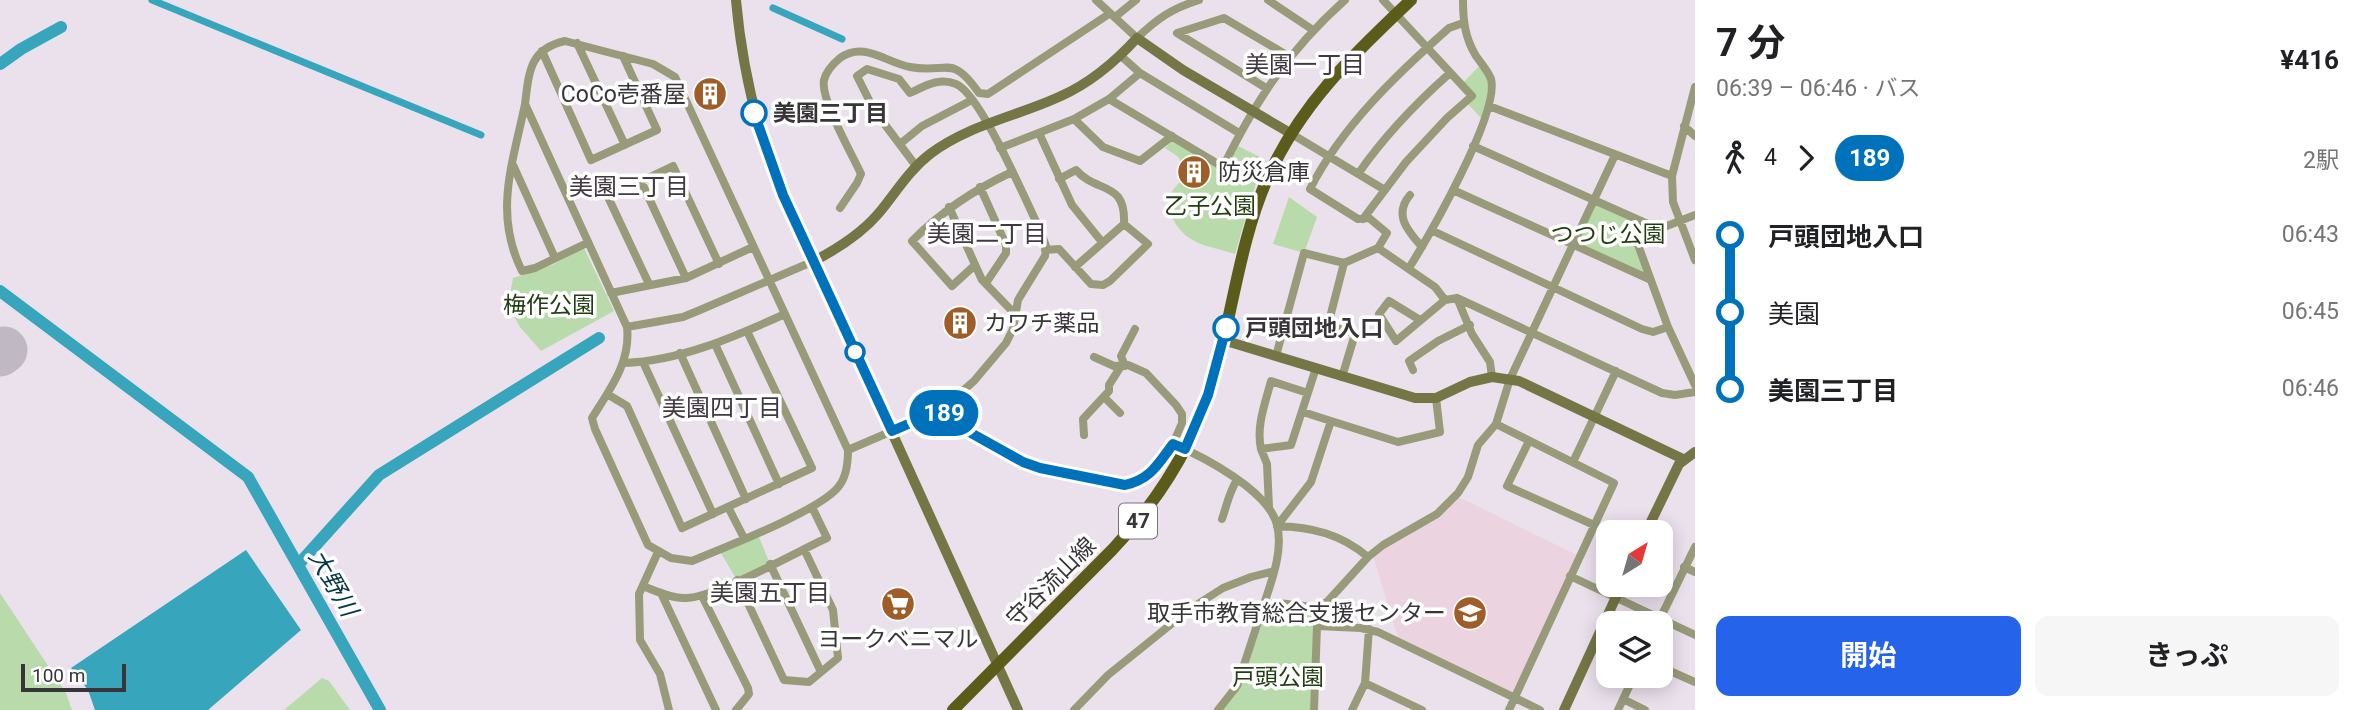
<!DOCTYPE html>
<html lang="ja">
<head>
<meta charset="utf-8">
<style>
	body { margin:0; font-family:Roboto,"Noto Sans JP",sans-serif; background:#f6f6f6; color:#202124; height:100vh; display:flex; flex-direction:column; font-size:26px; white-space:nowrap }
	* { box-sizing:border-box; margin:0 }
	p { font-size:23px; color:#757577 }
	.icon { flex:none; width:38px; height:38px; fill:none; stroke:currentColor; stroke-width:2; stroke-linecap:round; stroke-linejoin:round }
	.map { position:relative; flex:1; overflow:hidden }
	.drawer { display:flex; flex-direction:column; background:#fff; width:665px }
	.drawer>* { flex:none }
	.badge { padding:0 14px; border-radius:23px; font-size:24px; line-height:46px }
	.needle { width:46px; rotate:37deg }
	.controls { position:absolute; left:1596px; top:520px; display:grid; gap:14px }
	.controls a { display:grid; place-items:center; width:77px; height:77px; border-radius:14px; background:#fff; box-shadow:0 4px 18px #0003; font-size:35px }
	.scale { position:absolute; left:21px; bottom:18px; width:105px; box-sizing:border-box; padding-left:7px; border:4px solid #383539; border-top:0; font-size:19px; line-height:24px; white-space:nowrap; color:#383539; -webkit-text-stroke:5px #fff; paint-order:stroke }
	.map>.badge { position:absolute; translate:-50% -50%; box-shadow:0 0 0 4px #fff }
	.legs { display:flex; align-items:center; gap:10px; height:77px; padding:0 21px; font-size:23px }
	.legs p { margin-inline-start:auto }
	.head { display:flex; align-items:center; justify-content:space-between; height:119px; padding:0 21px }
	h1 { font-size:38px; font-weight:700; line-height:52px }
	.button { display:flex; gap:14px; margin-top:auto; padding:14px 21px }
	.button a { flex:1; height:80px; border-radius:14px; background:#2563eb; color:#fff; font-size:28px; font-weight:700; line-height:80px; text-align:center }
	.button a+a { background:#f6f6f6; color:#202124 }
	ul { padding:0 21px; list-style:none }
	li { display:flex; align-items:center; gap:24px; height:77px; font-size:26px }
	li i { display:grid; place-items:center; width:10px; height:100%; margin:0 9px; background:currentColor }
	li i::after { content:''; width:18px; height:18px; margin:-9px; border:5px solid; border-radius:50%; background:#fff }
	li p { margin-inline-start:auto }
	li:first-child i { background:linear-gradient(#0000 50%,currentColor 0) }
	li:last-child i { background:linear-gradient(currentColor 50%,#0000 0) }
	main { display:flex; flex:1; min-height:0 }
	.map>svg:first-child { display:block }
	.education { fill:#ebd4df }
	.green { fill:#b9daaa }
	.water { fill:#37a5bc }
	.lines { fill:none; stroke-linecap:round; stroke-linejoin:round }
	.canal { stroke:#37a5bc; stroke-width:7 }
	.river { stroke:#37a5bc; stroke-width:12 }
	.runway { stroke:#c0b8c2; stroke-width:47 }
	.street { stroke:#989b7a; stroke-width:8 }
	.secondary { stroke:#747645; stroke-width:10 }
	.primary { stroke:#5b5c1a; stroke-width:12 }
	.line-1-casing { stroke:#fff; stroke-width:16 }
	.line-1 { stroke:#0072bc; stroke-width:10 }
	.stop-1-dot { fill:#fff; stroke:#0072bc; stroke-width:3.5 }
	.labels { text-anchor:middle; stroke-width:7; stroke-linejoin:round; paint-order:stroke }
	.shield { fill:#fff; stroke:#747274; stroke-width:2 }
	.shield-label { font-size:21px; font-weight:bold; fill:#383539 }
	.poi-label { font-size:23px; fill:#383539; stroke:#fff; text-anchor:end }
	.stop-label { font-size:23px; font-weight:bold; fill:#383539; stroke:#fff; text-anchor:start }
	.park-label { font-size:23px; fill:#223e10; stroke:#fff }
	.street-label { font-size:23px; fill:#383539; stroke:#fff }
	.neighbourhood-label { font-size:24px; fill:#413942; stroke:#fff }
	.water-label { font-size:24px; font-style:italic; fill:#053842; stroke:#fff }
</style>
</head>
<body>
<main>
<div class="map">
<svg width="1695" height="710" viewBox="0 0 1695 710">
	<rect width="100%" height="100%" fill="#ebe1ed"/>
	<path class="education" d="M 1459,497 L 1577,555 L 1513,694 L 1398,638 L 1373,556 Z"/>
	<path class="green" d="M 1481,64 L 1489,76 L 1484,121 L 1466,102 L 1472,96 L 1462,84 Z
		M 1172,140 L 1226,171 L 1238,146 L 1266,160 L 1255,186 L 1235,254 C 1204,244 1186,246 1170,214 C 1167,208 1167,199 1171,193 C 1176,185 1184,178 1190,172 L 1177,156 L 1165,148 Z
		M 1289,197 L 1317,217 L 1304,253 L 1273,244 Z
		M 1594,201 L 1641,222 L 1637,242 L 1649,279 L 1573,244 Z
		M 584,248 L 614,311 L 541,351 L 520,327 L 508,305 L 513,278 L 552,265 Z
		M 757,532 L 770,564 L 737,580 L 719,550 Z
		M 0,593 L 66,693 L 72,710 L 0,710 Z
		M 1278,608 L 1310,611 L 1314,628 L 1310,710 L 1222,710 L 1241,685 L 1265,615 Z
		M 322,678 L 329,681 L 350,710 L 284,710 Z"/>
	<path class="water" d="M 246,550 L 301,630 L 208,710 L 95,710 L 88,690 L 71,668 Z"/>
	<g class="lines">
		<path class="canal" d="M 152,0 L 481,135
			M 773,8 L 842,39"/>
		<path class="river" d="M 0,64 L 21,49 L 61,27
			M 0,291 L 248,477 L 380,710
			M 298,565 L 379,475 L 599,338"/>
		<path class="runway" d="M 0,353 L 4,350"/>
		<path class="street" d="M 1096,0 L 1137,38 C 1158,18 1171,9 1199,0
			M 1268,0 L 1313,30
			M 1115,17 L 1136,0
			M 565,41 L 653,64 L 675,77 L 848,450 C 848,462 847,476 839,486 C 822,510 723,548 692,561 L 671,558 L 648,545 L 595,429 L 592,418 C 610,389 631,362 627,327 L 525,104 C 529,73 529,49 565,41 Z
			M 577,43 L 625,145
			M 542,51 L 591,160 L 657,130 L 623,56
			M 1121,56 L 1140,73 L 1239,133
			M 1695,87 L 1672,176 L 1673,202 L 1695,260
			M 1266,88 L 1177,33 L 1224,18 L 1290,57
			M 1109,99 L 1223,167 C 1256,100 1289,50 1345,0
			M 525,104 C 513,163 493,213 522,271 L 535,268 L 587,243
			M 1489,106 L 1672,176
			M 1074,119 L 1103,147 L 1140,161 L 1172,136
			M 1684,126 L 1695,136
			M 1039,133 L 1072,205 L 1102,242
			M 1290,133 L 1385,190
			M 900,144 L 922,126 L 972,100
			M 1473,146 L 1659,229 L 1695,215
			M 1000,148 L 1074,119 L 1109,99 L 1140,73
			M 513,165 L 555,258
			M 1358,174 C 1385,135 1415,104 1450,73
			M 1059,179 L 1076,170 C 1097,194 1126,180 1124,224 L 1075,267
			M 641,181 L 686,278
			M 980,187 L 1006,245 L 1006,253 L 986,283
			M 1453,190 L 1649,279
			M 1410,195 C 1393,215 1408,231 1422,247
			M 949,207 L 982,280 L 1015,314
			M 840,208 L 857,183 L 861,174 C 852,154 820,99 824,80 C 826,72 834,63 840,58 C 864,41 885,62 910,67 C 948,74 951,53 979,93 L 988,94 L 1109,14
			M 1363,219 L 1406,162 L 1447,118 L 1472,96 L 1383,0
			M 1641,222 L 1637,242 L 1668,327 L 1695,385
			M 1433,231 L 1642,329 L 1653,332 L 1668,327
			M 1378,248 L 1387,233 L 1369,218 L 1358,219 L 1310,189 C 1342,126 1397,74 1449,28 L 1463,23
			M 1045,250 L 1059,249 L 1091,284 L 1103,285 L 1110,281 L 1148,244 L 1124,224
			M 975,265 L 952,286 L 912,241 C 942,211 973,190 1012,172
			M 1409,268 C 1429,236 1500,113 1491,79 C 1488,71 1481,63 1476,56 C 1465,38 1463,21 1463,0
			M 649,284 L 608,197 L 673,166 L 719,264
			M 611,293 L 686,278 L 753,247
			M 1457,298 L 1472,334 L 1490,362 L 1492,377
			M 1420,320 L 1389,301 L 1379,314 L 1396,341 L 1445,300 L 1457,298 L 1662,393 L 1675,395 L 1695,392
			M 627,327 L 683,317 L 700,310 L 814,261
			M 715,344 L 779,484
			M 680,353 L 746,499
			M 1276,356 L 1304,253 L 1344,263
			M 1094,357 L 1114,366 L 1128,365 L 1146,373 L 1176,405 L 1182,414 L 1182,423 L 1173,444
			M 643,362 L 713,514
			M 624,363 C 680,361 734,337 785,314
			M 1125,366 L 1121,356 L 1135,329
			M 1413,370 L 1409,361 L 1438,341 L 1470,325
			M 1342,377 L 1355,334 L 1328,325 L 1344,263 L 1378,248 L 1435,287 L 1445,300
			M 1308,393 L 1271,381 C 1265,404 1256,426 1261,449 L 1291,445 L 1316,368
			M 607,394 L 627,406 L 682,528 L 812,468 L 747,331
			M 1104,397 L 1120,413
			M 941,410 L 948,418 L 962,428 L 1023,462 L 1040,468 L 1125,485 L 1146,478 L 1173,444 C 1204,457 1269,491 1277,525 C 1284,552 1270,585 1262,610
			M 1303,412 L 1331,421
			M 1496,424 L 1614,483 L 1509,710
			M 1084,435 L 1083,419 L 1109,391 L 1109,385 L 1121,366
			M 1529,441 L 1507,486 L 1594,525
			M 1261,449 L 1267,464 L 1269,507
			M 848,450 L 941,410 L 974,381 L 1006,343 L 1013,329 L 1018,300 L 1045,256 L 1046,246 L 1041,232 C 1027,204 981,94 956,84 C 939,77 925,86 910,93 L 899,79 L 867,69 L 857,76 L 874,110 L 916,166
			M 1573,462 L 1616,371
			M 728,507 L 744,538
			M 1222,519 C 1227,505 1229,492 1237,480
			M 1277,526 L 1311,482 L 1331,421 L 1398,442 L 1440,432 L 1436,398
			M 1277,526 C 1312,527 1341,534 1368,557
			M 658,552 L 639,594 L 640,640 L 660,674 L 669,710
			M 770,564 L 821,672
			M 1684,567 L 1695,572
			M 1570,576 L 1695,635
			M 737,580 L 784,680 L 809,682 L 838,658 L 833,610 L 804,549
			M 643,586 C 656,591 670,598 684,598 C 712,600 798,551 827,538 L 812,507
			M 661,593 L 716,710
			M 702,596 L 748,688 L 749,694 L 736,710
			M 1313,607 L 1317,626 L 1314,710
			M 1658,623 L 1695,547
			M 1317,626 L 1361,628 L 1378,632 L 1540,710
			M 1661,667 L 1695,682
			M 1365,683 L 1422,710
			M 1623,699 L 1645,710
			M 1074,710 L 1108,675 L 1190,609 L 1223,588 L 1251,577 L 1274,571
			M 1218,710 L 1237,686 L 1262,610 L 1278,603 L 1313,607 L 1327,602 L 1368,557 L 1383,545 L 1437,514 L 1458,493 L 1468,477 L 1478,445 L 1496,424 L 1510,379 L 1615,155
			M 1352,710 L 1365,683 L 1369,629
			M 1618,710 L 1634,676"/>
		<path class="secondary" d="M 736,0 C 741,57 753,112 771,166 L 1018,710
			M 814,261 C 837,249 860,235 878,214 C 895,194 908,171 930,154 C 968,125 1018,116 1061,96 C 1090,83 1116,61 1137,38 L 1183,70 L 1290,133
			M 1223,340 L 1415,398 L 1436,398 L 1470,382 L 1492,377 L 1519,381 L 1683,459
			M 1646,532 L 1679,464 L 1695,452
			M 1564,710 L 1622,584"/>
		<path class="primary" d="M 953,710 L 1112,550 C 1159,500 1195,443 1214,377 C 1233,311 1240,240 1268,177 C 1302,102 1353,55 1411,0"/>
	</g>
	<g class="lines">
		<g class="line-1-casing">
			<path id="line-1" d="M 754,113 L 783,195 L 892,431 L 941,410 L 948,418 L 962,428 L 1023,462 L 1040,468 L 1125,485 C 1151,479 1158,464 1173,444 L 1185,449 L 1208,395 L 1226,328"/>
		</g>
		<use href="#line-1" class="line-1"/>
	</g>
	<defs>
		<g id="building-disc" transform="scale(1.75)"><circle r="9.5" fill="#9f5e28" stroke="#fff"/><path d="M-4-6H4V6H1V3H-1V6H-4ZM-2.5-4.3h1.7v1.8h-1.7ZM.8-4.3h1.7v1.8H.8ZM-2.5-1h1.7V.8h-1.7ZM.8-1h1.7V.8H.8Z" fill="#fff"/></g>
		<g id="supermarket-disc" transform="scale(1.75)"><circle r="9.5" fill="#9f5e28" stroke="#fff"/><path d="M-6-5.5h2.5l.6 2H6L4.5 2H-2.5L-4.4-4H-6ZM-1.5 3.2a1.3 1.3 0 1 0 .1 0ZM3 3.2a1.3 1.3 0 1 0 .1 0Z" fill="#fff"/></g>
		<g id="school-disc" transform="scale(1.75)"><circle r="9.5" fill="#9f5e28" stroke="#fff"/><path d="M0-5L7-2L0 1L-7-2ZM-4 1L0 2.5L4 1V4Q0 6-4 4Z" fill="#fff"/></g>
	</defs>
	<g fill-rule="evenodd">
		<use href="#building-disc" x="710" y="94"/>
		<use href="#building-disc" x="1194" y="172"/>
		<use href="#building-disc" x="960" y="323"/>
		<use href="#supermarket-disc" x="898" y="604"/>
		<use href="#school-disc" x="1470" y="613"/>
	</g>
	<g class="stop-1-dot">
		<circle cx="754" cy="113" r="12"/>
		<circle cx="1226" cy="328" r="12"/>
		<circle cx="855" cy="352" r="9"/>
	</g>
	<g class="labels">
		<rect class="shield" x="1119" y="503.5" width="38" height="35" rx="5"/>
		<g class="shield-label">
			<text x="1138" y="528">47</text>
		</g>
		<g class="poi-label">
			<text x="686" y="102">CoCo壱番屋</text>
			<text x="1218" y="180" text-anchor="start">防災倉庫</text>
			<text x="984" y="331" text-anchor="start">カワチ薬品</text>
			<text x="1446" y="621">取手市教育総合支援センター</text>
			<text x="898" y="647" text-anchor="middle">ヨークベニマル</text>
		</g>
		<g class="stop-label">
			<text x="773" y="121">美園三丁目</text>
			<text x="1245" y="336">戸頭団地入口</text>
		</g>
		<g class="park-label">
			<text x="1210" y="214">乙子公園</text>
			<text x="1608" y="242">つつじ公園</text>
			<text x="549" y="313">梅作公園</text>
			<text x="1278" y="685">戸頭公園</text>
		</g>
		<g class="street-label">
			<text transform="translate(1051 582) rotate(-45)" y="8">守谷流山線</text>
		</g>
		<g class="neighbourhood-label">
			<text x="1305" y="73">美園一丁目</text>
			<text x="629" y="195">美園三丁目</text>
			<text x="987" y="242">美園二丁目</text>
			<text x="722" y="416">美園四丁目</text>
			<text x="770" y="601">美園五丁目</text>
		</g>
		<g class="water-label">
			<text transform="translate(333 583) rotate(60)" y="8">大野川</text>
		</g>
	</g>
</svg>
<div class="controls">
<a><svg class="needle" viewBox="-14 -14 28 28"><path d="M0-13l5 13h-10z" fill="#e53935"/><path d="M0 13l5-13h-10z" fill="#757577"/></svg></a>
<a><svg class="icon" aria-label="layers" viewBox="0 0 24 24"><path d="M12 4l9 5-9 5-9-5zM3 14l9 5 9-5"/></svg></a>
</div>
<div class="scale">100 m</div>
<b class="badge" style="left:944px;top:413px;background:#0072bc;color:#fff">189</b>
</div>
<section class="drawer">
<div class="head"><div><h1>7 分</h1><p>06:39 – 06:46 · バス</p></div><b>¥416</b></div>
<div class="legs"><svg class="icon" aria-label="walk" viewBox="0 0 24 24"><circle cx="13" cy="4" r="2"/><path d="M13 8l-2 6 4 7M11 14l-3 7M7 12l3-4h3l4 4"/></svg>4<svg class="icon" aria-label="forward" viewBox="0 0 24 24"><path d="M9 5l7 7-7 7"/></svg><b class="badge" style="background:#0072bc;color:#fff">189</b><p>2駅</p></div>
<ul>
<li><i style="color:#0072bc"></i><b>戸頭団地入口</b><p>06:43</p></li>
<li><i style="color:#0072bc"></i><span>美園</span><p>06:45</p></li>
<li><i style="color:#0072bc"></i><b>美園三丁目</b><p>06:46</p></li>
</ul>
<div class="button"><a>開始</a><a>きっぷ</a></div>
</section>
</main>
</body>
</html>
